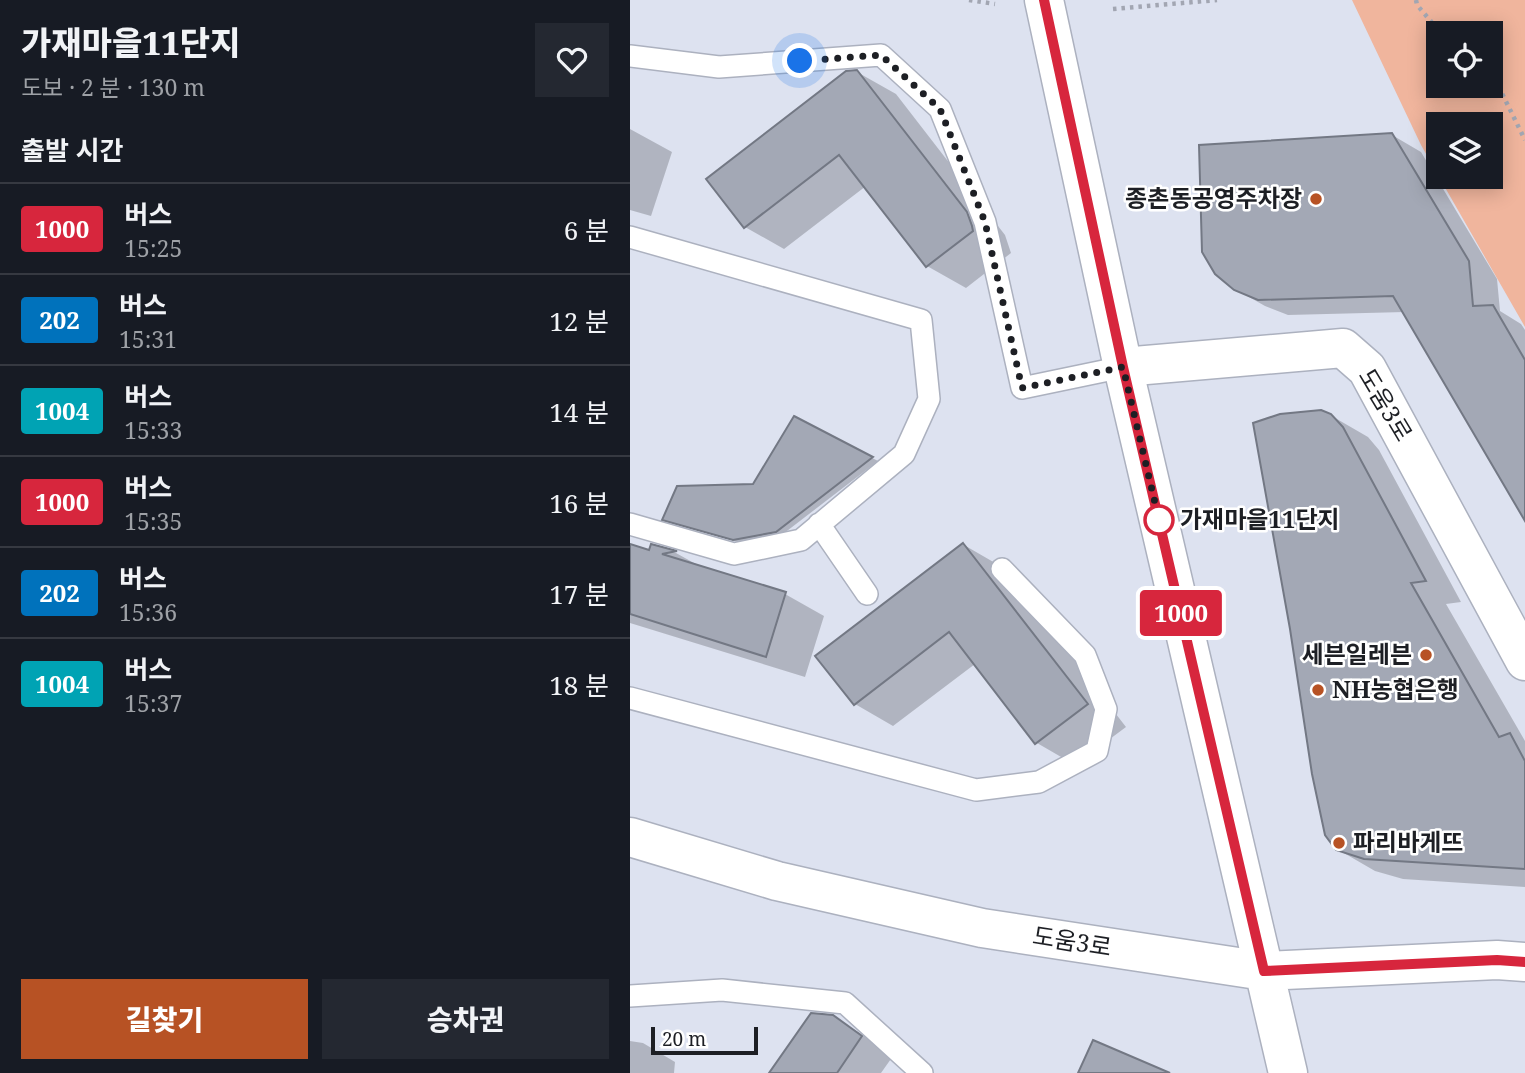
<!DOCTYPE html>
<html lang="ko">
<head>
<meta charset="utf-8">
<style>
	body { margin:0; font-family:"Noto Serif","Noto Sans KR",serif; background:#242831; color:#f1f3f6; height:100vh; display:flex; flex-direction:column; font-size:26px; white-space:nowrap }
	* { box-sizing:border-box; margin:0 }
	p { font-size:23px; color:#9ea1a6 }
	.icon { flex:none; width:38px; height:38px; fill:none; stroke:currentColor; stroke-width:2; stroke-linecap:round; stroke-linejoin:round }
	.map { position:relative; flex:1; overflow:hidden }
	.drawer { display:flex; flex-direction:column; background:#171b24; width:630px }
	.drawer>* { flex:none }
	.badge { padding:0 14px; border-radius:5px; font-size:24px; line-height:46px }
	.controls { position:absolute; left:796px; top:21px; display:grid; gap:14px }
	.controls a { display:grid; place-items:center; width:77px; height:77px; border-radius:0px; background:#171b24; box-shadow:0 4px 18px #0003; font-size:35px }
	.scale { position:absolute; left:21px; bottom:18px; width:107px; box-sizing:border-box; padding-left:7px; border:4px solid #1d1f24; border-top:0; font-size:19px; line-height:24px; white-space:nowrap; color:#1d1f24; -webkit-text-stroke:5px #fff; paint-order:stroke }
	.you { position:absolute; width:35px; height:35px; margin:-18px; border:5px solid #fff; border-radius:50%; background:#1a73e8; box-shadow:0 0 0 10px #1a73e833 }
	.map>.badge { position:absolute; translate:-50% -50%; box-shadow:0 0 0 4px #fff }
	h2 { padding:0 21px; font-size:26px; line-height:63px }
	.round { display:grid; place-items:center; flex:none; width:74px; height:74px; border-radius:0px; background:#242831 }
	.head { display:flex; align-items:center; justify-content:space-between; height:119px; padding:0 21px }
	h1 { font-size:33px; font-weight:800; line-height:52px }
	.button { display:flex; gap:14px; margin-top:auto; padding:14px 21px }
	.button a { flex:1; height:80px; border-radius:0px; background:#b75224; color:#fff; font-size:28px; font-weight:800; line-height:80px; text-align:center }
	.button a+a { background:#242831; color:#f1f3f6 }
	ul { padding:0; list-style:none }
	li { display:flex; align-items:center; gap:21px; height:91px; padding:0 21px; border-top:2px solid #363941 }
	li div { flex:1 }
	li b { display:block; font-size:26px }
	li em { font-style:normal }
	li .badge { min-width:77px; font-weight:700; text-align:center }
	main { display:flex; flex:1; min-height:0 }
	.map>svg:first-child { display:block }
	.green { fill:#f0b59d; fill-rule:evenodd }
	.shadow { fill:#0003 }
	.building { fill:#a3a8b5; stroke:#737884; stroke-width:2 }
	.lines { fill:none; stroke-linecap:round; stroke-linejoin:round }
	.lane-casing { stroke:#acb1bf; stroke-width:24 }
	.street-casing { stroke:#acb1bf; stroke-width:41 }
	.secondary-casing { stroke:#acb1bf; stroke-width:41 }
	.path { stroke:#a2a6b2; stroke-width:4.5; stroke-dasharray:3.5 5; stroke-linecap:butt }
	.lane { stroke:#fff; stroke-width:21 }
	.street { stroke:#fff; stroke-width:38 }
	.secondary { stroke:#fff; stroke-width:38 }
	.line-casing { stroke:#fff; stroke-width:16 }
	.line { stroke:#d7263d; stroke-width:10 }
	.walk { stroke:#1d1f24; stroke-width:7; stroke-dasharray:0 12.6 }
	.poi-dot { fill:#b75224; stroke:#fff; stroke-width:2.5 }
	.stop-dot { fill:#fff; stroke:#d7263d; stroke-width:3.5 }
	.labels { text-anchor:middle; stroke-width:5; stroke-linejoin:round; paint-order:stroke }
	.poi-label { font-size:24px; font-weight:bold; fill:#1d1f24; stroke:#fff; text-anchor:end }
	.street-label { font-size:24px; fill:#1d1f24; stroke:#fff }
	.stop-label { font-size:24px; font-weight:bold; fill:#1d1f24; stroke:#fff; text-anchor:start }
</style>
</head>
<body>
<main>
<section class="drawer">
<div class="head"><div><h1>가재마을11단지</h1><p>도보 · 2 분 · 130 m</p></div><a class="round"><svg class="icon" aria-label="heart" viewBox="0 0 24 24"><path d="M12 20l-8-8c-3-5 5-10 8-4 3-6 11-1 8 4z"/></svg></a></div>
<h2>출발 시간</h2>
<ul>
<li><span class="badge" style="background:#d7263d;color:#fff">1000</span><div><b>버스</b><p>15:25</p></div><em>6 분</em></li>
<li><span class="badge" style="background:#0072bc;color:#fff">202</span><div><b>버스</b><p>15:31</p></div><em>12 분</em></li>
<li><span class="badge" style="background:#00a3b4;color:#fff">1004</span><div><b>버스</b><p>15:33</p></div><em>14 분</em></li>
<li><span class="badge" style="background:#d7263d;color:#fff">1000</span><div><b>버스</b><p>15:35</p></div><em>16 분</em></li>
<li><span class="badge" style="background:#0072bc;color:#fff">202</span><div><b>버스</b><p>15:36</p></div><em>17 분</em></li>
<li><span class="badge" style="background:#00a3b4;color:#fff">1004</span><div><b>버스</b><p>15:37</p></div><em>18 분</em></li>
</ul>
<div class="button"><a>길찾기</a><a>승차권</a></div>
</section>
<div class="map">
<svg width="895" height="1073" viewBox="0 0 895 1073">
	<rect width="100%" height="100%" fill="#dde2f0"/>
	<path class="green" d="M 722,0 L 895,0 L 895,327 L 809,177 L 861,177 L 861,124 L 808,124 L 808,175 L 791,145 ZM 808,33 L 861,33 L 861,86 L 808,86 Z"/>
	<path class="shadow" d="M 227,72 L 266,94 L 375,235 L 381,253 L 336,288 L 297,266 L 236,186 L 154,249 L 115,227 Z
		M 0,129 L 42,152 L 21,216 L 0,210 Z
		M 762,135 L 791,152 L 867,279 L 870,311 L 891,324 L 895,330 L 895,518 L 775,312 L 658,315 L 635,306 L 605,289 Z
		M 700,415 L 738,437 L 749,450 L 831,602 L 816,604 L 895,741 L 895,887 L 773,879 L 745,871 L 707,849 Z
		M 165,418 L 248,461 L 153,534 L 111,543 L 34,519 L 124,486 Z
		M 334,545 L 372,567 L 496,727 L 445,765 L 407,743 L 345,664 L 263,726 L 225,704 Z
		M 0,546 L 20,552 L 22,546 L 46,553 L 73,568 L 155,594 L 194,616 L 175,677 L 0,623 Z
		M 202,1017 L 235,1036 L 263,1056 L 251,1073 L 141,1073 Z
		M 0,1041 L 13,1043 L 45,1062 L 44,1073 L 0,1073 Z"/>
	<path class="building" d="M 227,70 L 337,212 L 342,226 L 343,231 L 296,267 L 209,155 L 114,228 L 76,179 L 216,71 Z
		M 762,133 L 839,261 L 843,306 L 863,305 L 895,360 L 895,521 L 763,296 L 628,300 L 604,290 L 585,274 L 572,252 L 569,145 Z
		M 691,410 L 701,414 L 713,427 L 796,581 L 781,583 L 869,737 L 880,733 L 895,761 L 895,869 L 734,859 L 706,850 L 695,835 L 682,774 L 660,629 L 623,423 L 650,414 Z
		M 164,416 L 243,457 L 146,532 L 103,540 L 32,520 L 47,486 L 123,484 Z
		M 333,543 L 458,704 L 405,744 L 319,632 L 224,705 L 185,656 Z
		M 0,544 L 19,550 L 21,544 L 47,551 L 32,554 L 156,592 L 136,657 L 0,614 Z
		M 181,1013 L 203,1015 L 232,1036 L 207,1073 L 139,1073 Z
		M 463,1040 L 540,1073 L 448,1073 Z"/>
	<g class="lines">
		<g class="lane-casing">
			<path id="lane" d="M 0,56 L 89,67 L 251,55 L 310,109 L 355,222 L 392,388 L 493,367
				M 0,237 L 291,320 L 299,399 L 274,454 L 171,540 L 104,554 L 0,524
				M 189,524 L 237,594
				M 0,698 L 346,790 L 409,782 L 467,751 L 476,709 L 455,655 L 372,569
				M 0,996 L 92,990 L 215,1003 L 292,1073"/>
		</g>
		<g class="street-casing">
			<path id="street" d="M 493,367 L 713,348 L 737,369 L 895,661"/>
		</g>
		<g class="secondary-casing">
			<path id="secondary" d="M 414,0 L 493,367 L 658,1073
				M 0,837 L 147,881 L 352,928 L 634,971 L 867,960 L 895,962"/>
		</g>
		<path class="path" d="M 339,0 L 365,4
			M 786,0 L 787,5 L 810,32 L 814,33
			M 483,9 L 587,0
			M 861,71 L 895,140"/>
		<use href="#lane" class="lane"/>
		<use href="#street" class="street"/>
		<use href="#secondary" class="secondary"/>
	</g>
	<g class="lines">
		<g class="line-casing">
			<path id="line" d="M 414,0 L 493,367 L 634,971 L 867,960 L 895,962"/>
		</g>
		<use href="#line" class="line"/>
		<path class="walk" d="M 170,61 L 251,55 L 310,109 L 355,222 L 392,388 L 493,367 L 530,524 L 529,520"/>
	</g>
	<g class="poi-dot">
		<circle cx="686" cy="199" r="7"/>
		<circle cx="796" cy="655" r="7"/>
		<circle cx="688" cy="690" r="7"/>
		<circle cx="709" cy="843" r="7"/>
	</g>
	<circle class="stop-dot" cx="529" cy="520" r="14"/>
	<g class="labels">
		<g class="poi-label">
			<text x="672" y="207">종촌동공영주차장</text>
			<text x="782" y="663">세븐일레븐</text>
			<text x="702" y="698" text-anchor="start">NH농협은행</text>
			<text x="723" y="851" text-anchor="start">파리바게뜨</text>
		</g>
		<g class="street-label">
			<text transform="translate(755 405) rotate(59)" y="8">도움3로</text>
			<text transform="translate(442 942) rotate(9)" y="8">도움3로</text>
		</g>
		<g class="stop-label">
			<text x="550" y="528">가재마을11단지</text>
		</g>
	</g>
</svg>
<div class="controls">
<a><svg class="icon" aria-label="locate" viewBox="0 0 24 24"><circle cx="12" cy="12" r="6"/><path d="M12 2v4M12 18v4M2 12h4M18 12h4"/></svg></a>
<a><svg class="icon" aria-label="layers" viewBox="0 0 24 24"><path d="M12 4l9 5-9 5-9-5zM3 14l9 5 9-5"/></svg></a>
</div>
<div class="scale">20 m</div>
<div class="you" style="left:170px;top:61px"></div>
<b class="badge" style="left:551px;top:613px;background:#d7263d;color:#fff">1000</b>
</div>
</main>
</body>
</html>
